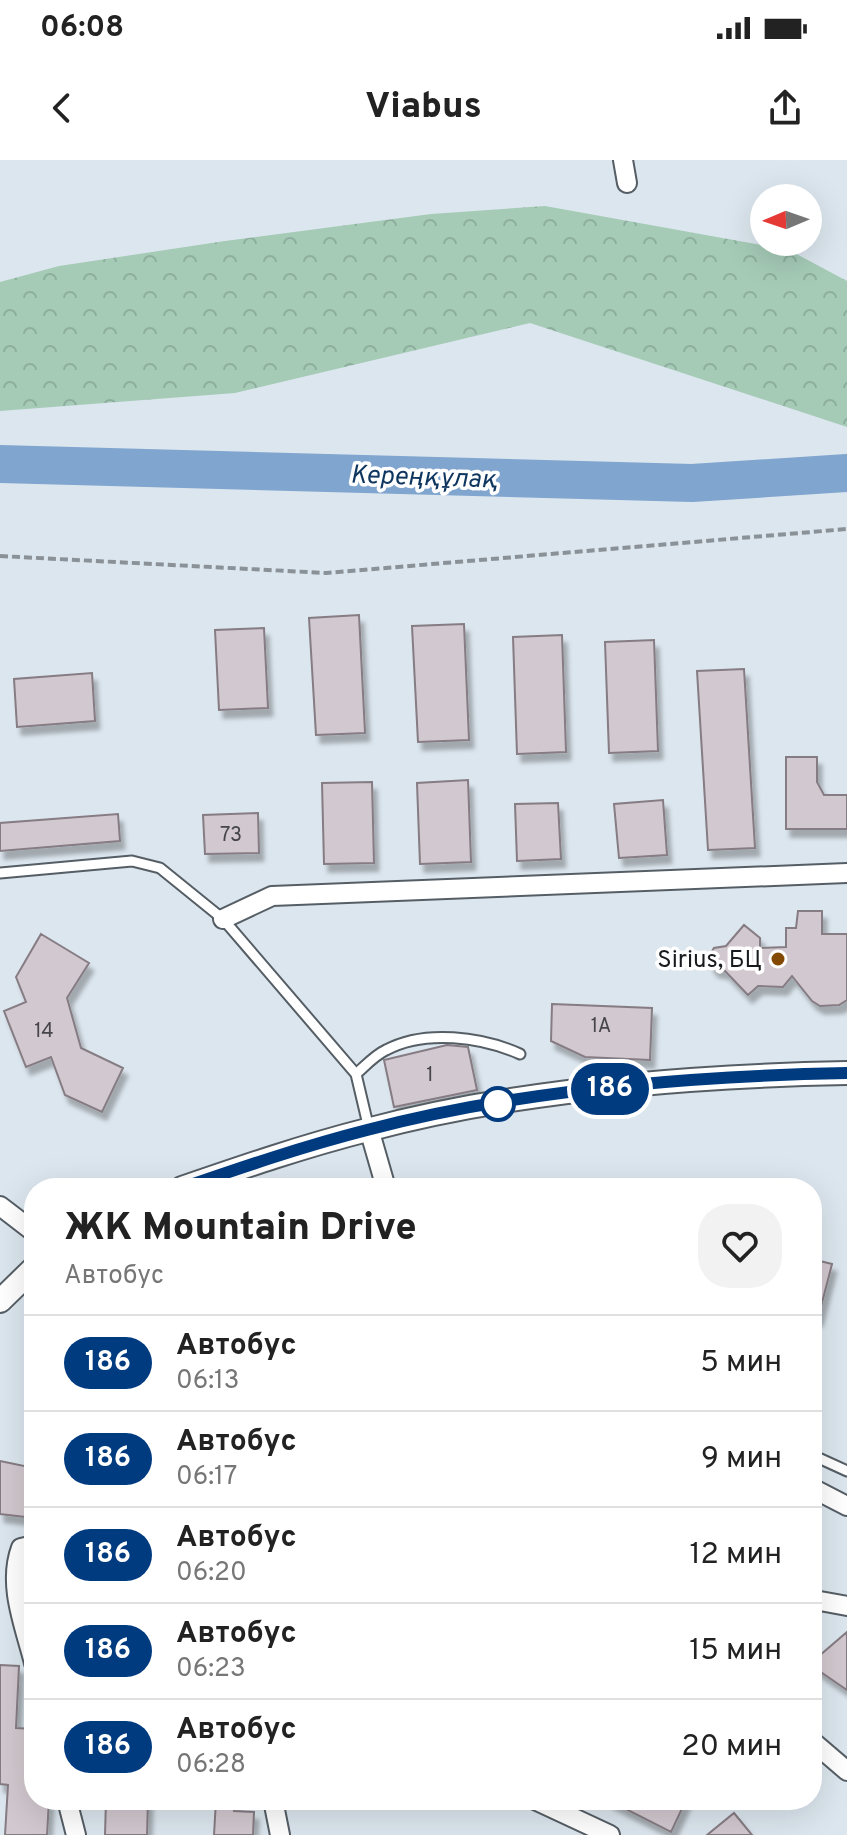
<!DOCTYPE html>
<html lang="ru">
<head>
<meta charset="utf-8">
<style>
	body { margin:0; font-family:Overpass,sans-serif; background:#f2f2f2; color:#222; height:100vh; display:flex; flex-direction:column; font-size:30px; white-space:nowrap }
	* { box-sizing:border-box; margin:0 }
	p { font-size:26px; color:#767676 }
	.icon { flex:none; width:44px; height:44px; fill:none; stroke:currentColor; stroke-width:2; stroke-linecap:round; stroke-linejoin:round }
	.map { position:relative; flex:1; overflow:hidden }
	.side { position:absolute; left:24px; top:1018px; width:798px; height:632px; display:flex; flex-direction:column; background:#fff; border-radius:32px; box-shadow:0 8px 32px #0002 }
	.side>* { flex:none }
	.badge { padding:0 16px; border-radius:26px; font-size:28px; line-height:52px }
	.needle { width:52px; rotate:268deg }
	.controls { position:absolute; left:750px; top:24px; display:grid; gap:16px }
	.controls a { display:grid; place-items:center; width:72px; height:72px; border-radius:50%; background:#fff; box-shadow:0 8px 32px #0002; font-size:40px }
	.map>.badge { position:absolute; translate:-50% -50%; box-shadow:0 0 0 4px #fff }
	.round { display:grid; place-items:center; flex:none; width:84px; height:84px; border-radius:32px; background:#f2f2f2 }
	.overview { display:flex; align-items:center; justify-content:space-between; height:136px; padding:0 40px }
	h1 { font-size:38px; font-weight:800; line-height:60px }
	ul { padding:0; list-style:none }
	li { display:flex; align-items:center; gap:24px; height:96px; padding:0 40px; border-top:2px solid #e0e0e0 }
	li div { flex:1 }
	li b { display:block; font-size:30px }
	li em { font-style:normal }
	li .badge { min-width:88px; font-weight:700; text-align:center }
	.status { display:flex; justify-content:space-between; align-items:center; height:56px; padding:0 40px; background:#fff; direction:ltr }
	.status svg { height:22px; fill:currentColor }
	header { display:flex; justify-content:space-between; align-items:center; height:104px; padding:0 40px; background:#fff; font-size:36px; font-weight:800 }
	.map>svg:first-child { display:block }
	.forest { fill:url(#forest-crowns) }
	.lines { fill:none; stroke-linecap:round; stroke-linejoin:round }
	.river { stroke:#80a5cf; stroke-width:38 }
	.building { fill:#d2c8cf; stroke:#867c83; stroke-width:2; filter:url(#shadow) }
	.service-casing { stroke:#565e65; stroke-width:13 }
	.minor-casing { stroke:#565e65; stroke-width:22 }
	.tertiary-casing { stroke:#565e65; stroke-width:26 }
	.path { stroke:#8a9197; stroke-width:4; stroke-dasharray:8 4; stroke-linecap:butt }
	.service { stroke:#fff; stroke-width:9 }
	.minor { stroke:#fff; stroke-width:18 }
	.tertiary { stroke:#fff; stroke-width:22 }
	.line-casing { stroke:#fff; stroke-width:18 }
	.line { stroke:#003b80; stroke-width:12 }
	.poi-dot { fill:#834900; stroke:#fff; stroke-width:3 }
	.stop-dot { fill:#fff; stroke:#003b80; stroke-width:4 }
	.labels { text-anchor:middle; stroke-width:7; stroke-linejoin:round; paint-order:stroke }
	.number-label { font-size:20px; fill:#46464a }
	.poi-label { font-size:24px; fill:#181b1e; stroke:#fff; text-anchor:end }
	.water-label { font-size:26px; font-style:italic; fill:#0e365e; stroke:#fff }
</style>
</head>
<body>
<div class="status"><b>06:08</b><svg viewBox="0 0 49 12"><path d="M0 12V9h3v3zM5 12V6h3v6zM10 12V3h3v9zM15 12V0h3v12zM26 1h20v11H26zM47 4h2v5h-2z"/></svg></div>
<header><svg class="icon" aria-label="back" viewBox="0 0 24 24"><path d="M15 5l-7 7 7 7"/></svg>Viabus<svg class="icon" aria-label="share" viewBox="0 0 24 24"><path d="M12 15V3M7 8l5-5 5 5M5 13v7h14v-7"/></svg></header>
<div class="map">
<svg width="847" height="1675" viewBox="0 0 847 1675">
	<defs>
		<pattern id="forest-crowns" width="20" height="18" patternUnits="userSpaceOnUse" patternTransform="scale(2)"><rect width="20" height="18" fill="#a5cbb7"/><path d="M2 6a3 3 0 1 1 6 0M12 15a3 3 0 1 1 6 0" fill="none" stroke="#8dae9d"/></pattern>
		<filter id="shadow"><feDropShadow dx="4.5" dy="8" stdDeviation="2" flood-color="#0004"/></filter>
	</defs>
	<rect width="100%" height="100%" fill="#dce6ee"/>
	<path class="forest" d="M 545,46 L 789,90 L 847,121 L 847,267 L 530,163 L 235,233 L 0,251 L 0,122 L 59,106 L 225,81 L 431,54 Z"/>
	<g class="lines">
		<path class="river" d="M 0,304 L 692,323 L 847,313"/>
	</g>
	<path class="building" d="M 359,455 L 365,573 L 316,575 L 309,458 Z
		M 464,464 L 469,580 L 418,582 L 412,466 Z
		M 264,468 L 268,548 L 219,550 L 215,470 Z
		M 562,475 L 566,592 L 517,594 L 513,477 Z
		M 654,480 L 658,591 L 609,593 L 605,482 Z
		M 744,509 L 755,688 L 708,690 L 697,511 Z
		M 92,513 L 95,561 L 17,567 L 14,519 Z
		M 786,597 L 817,597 L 817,622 L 824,635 L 847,635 L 847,669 L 786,669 Z
		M 468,620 L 471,702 L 420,704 L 417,623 Z
		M 372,622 L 374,703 L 324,704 L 322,623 Z
		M 663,640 L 667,695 L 619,698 L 614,644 Z
		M 558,643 L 561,699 L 517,701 L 515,644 Z
		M 258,653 L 259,693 L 205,694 L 203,655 Z
		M 118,654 L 120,681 L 0,691 L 0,663 Z
		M 798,751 L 822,751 L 822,774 L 847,774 L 847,840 L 839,845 L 820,846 L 812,841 L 792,816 L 783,827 L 758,826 L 748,835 L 725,811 L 714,809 L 709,802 L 709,796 L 714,788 L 726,786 L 744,765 L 760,778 L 760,788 L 786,787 L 786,768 L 796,768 Z
		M 41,774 L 89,803 L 67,838 L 81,888 L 123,908 L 102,952 L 65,935 L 51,897 L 26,907 L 4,851 L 26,842 L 16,817 Z
		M 552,844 L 652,848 L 650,900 L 585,897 L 551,881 Z
		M 447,885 L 468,887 L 477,930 L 394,947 L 384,900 Z
		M 812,1099 L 832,1104 L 818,1158 L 812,1158 Z
		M 0,1301 L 34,1308 L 34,1358 L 0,1354 Z
		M 847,1472 L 847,1530 L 812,1506 L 812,1502 Z
		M 0,1505 L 19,1506 L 16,1568 L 34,1569 L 32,1630 L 34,1631 L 34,1640 L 49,1640 L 47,1675 L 5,1675 L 8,1625 L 0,1624 Z
		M 106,1640 L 148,1640 L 147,1675 L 105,1675 Z
		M 216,1640 L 235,1640 L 234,1651 L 254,1652 L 253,1675 L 214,1675 Z
		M 608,1640 L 686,1640 L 671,1672 Z
		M 734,1653 L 752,1675 L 707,1675 Z"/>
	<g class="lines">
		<g class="service-casing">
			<path id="service" d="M 0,713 L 132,701 L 160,708 L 223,759 L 356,914 L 369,969
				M 356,914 C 365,906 375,895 386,890 C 425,869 482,877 520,894
				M 812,1295 L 847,1311"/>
		</g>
		<g class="minor-casing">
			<path id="minor" d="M 623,0 L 627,23
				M 223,759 L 272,736 L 847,713
				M 369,969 L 386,1028
				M 0,1046 L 34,1072
				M 812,1328 L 847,1346
				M 34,1385 L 21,1388 C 7,1425 25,1467 34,1503
				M 812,1446 L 820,1441 L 847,1446
				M 812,1581 L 847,1611
				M 67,1640 L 76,1675
				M 273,1640 L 280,1675
				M 535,1640 L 610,1675"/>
		</g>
		<g class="tertiary-casing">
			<path id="tertiary" d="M 182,1028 C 243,1007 304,986 367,970 C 516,930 693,916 847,913
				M 0,1141 L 34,1108"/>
		</g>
		<path class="path" d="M 0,396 L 326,413 L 847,369"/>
		<use href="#service" class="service"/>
		<use href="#minor" class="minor"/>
		<use href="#tertiary" class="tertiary"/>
	</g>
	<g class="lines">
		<g class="line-casing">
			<path id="line" d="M 182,1028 C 243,1007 304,986 367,970 C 518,930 691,916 847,913"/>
		</g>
		<use href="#line" class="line"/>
	</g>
	<circle class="poi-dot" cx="778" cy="799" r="8"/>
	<circle class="stop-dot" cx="498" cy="944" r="16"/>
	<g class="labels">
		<g class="number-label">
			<text x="231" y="681">73</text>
			<text x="601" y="872">1А</text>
			<text x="44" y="877">14</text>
			<text x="430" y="921">1</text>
		</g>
		<g class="poi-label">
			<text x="762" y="807">Sirius, БЦ</text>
		</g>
		<g class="water-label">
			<text transform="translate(424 316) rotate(2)" y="9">Кереңқұлақ</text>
		</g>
	</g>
</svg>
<div class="controls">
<a><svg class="needle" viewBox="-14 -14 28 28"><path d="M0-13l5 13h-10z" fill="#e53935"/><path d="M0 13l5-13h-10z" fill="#767676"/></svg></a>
</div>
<b class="badge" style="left:610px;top:929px;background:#003b80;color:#fff">186</b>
<section class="side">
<div class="overview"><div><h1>ЖК Mountain Drive</h1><p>Автобус</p></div><a class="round"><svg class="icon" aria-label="heart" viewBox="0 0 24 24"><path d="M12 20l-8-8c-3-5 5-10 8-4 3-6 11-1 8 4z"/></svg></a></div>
<ul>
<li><span class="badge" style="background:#003b80;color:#fff">186</span><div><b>Автобус</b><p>06:13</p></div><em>5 мин</em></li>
<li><span class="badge" style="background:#003b80;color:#fff">186</span><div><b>Автобус</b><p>06:17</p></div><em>9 мин</em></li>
<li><span class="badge" style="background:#003b80;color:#fff">186</span><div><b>Автобус</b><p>06:20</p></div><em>12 мин</em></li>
<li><span class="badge" style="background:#003b80;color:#fff">186</span><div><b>Автобус</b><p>06:23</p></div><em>15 мин</em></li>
<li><span class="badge" style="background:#003b80;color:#fff">186</span><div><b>Автобус</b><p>06:28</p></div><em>20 мин</em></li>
</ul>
</section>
</div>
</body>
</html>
